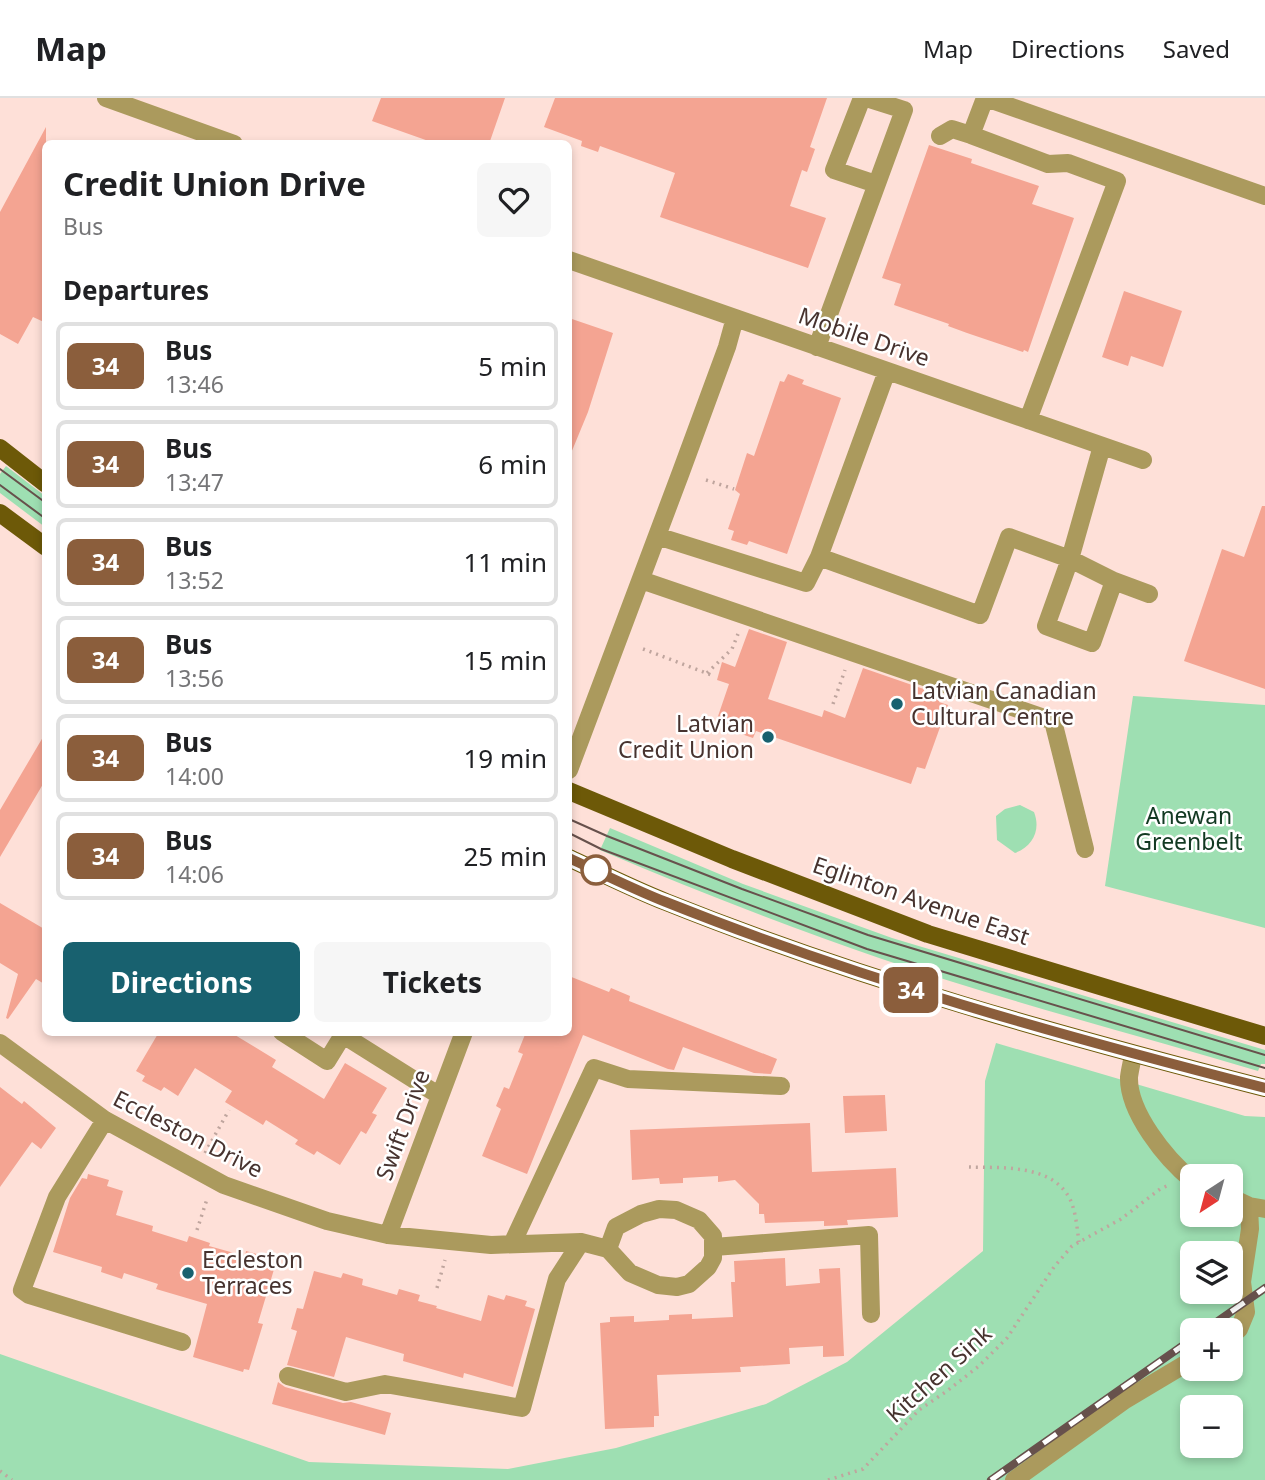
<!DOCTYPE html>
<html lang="en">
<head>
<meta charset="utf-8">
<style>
	body { margin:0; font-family:"Noto Sans",sans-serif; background:#f6f6f6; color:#202124; height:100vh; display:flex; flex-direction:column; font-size:26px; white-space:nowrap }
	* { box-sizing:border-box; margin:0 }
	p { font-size:23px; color:#757577 }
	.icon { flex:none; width:38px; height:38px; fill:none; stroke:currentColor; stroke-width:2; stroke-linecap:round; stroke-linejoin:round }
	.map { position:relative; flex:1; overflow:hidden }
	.drawer { position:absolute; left:42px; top:42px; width:530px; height:896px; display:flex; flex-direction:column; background:#fff; border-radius:10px; box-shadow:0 4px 10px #0003 }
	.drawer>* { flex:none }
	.badge { padding:0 14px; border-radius:10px; font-size:24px; line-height:46px }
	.needle { width:46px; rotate:216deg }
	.tools { position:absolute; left:1180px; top:1066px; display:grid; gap:14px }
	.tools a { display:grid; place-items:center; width:63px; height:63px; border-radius:10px; background:#fff; box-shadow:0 4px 10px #0003; font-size:35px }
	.map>.badge { position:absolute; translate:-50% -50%; box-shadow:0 0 0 4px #fff }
	h2 { padding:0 21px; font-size:26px; line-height:63px }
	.round { display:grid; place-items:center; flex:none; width:74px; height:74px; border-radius:10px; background:#f6f6f6 }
	.summary { display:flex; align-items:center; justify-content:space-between; height:119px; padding:0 21px }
	h1 { font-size:33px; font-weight:700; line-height:52px }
	.primary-button { display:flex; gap:14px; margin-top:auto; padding:14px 21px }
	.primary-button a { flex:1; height:80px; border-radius:10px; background:#18616f; color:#fff; font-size:28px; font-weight:700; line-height:80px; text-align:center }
	.primary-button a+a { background:#f6f6f6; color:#202124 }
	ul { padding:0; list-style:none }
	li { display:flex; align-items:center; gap:21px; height:88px; margin:0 14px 10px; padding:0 7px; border:4px solid #e0e0e0; border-radius:10px }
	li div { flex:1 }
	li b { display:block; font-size:26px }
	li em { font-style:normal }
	li .badge { min-width:77px; font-weight:700; text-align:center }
	header { display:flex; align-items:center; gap:42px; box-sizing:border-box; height:98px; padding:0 35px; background:#fff; border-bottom:2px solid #e0e0e0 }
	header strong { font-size:33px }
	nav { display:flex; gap:38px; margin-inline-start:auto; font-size:24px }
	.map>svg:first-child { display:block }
	.green { fill:#9edfb2; fill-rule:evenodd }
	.building { fill:#f4a492 }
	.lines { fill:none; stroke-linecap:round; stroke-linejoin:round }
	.path { stroke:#bfa59e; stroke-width:3.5; stroke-dasharray:2 5; stroke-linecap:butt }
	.minor { stroke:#ab9a5d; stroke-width:18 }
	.major { stroke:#6d5908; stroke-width:18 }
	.tram { stroke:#67514c; stroke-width:2 }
	.rail-casing { stroke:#67514c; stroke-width:8 }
	.rail { stroke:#fff; stroke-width:5; stroke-dasharray:16; stroke-linecap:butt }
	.line-casing { stroke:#fff; stroke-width:16 }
	.line { stroke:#8b5e3c; stroke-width:10 }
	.poi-dot { fill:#18616f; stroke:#fff; stroke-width:2.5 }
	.stop-dot { fill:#fff; stroke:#8b5e3c; stroke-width:3.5 }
	.labels { text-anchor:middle; stroke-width:5; stroke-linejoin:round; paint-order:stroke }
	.street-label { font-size:23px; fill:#47332f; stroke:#fff }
	.poi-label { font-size:23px; fill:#47332f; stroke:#fff; text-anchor:start }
	.park-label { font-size:23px; fill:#123922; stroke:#fff }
</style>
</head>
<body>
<header>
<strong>Map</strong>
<nav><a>Map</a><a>Directions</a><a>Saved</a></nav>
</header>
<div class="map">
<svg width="1265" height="1382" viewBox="0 0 1265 1382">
	<rect width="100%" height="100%" fill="#fee0d8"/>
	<path class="green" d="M 6,368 L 45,398 L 45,429 L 0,395 L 0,376 Z
		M 1133,598 L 1265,607 L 1265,830 L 1105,788 Z
		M 1020,707 L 1034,714 C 1041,732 1033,748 1015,755 L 997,742 L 996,718 L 1005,711 Z
		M 610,730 L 743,786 L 892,840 L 1265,952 L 1265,966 L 1261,966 L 1258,973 C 1133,936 1006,903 882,861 C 787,828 693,792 600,752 Z
		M 996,945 L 1245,1018 L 1265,1019 L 1265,1382 L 0,1382 L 0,1256 L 309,1364 L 508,1371 L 616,1350 L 766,1306 L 847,1264 L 983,1153 L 985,983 ZM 1192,1078 L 1230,1078 L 1230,1116 L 1192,1116 ZM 1192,1155 L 1230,1155 L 1230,1194 L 1192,1194 ZM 1192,1232 L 1230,1232 L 1230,1270 L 1192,1270 ZM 1192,1309 L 1230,1309 L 1230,1348 L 1192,1348 Z"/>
	<path class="building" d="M 381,0 L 505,0 L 489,46 L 437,46 L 372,23 Z
		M 555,0 L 827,0 L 810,49 L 815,51 L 807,74 L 802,72 L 790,108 L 826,120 L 808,170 L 660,119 L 675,75 L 600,48 L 598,54 L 581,48 L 582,43 L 544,29 Z
		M 46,29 L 46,225 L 33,219 L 18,246 L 0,236 L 0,114 Z
		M 929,47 L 972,61 L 971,65 L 1039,88 L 1032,106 L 1074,120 L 1028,254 L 1024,252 L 1023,254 L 967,235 L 948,228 L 949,226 L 894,207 L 901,186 L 882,180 Z
		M 1124,193 L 1182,213 L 1163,269 L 1131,258 L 1128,268 L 1102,259 Z
		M 569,220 L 613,235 L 588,314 L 569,360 Z
		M 788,276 L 804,282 L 802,286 L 841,300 L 787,456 L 749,443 L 747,447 L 731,442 L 734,433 L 728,431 L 740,396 L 735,392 L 747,355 L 754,358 L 780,283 L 784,284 Z
		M 1262,408 L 1265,408 L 1265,591 L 1184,563 L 1222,451 L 1244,459 Z
		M 749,531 L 787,544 L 768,601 L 822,619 L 824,612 L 845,620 L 863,570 L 941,597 L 939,604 L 948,607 L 925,671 L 917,669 L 911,686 L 756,633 L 753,640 L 715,627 L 729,586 L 717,582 L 722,564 L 735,569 Z
		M 46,634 L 46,681 L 0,759 L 0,712 Z
		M 0,805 L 46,832 L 46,887 L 36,881 L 8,921 L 6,920 L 18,876 L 0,865 Z
		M 569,878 L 609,894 L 611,890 L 630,898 L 629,903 L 777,961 L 771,976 L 754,975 L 683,949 L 674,972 L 668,971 L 583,937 L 527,1076 L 482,1058 L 501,1011 L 496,1008 L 504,989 L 509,991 L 523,956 L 518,954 L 526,934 L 569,934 Z
		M 159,934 L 230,934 L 276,962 L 272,969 L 324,1001 L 345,965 L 387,990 L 372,1015 L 377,1017 L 366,1036 L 361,1033 L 340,1067 L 317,1053 L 314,1057 L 295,1046 L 298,1042 L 266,1022 L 263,1027 L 225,1004 L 232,993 L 195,970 L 178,998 L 164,989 L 161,993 L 142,983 L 145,978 L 136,973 Z
		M 0,989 L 22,1006 L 24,1003 L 56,1030 L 41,1051 L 32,1044 L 0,1089 Z
		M 885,997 L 887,1033 L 845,1035 L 843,998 Z
		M 810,1025 L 812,1074 L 896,1070 L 898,1119 L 847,1122 L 848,1127 L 824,1128 L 824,1123 L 765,1125 L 764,1116 L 759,1116 L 759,1106 L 735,1082 L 718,1084 L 718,1078 L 683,1080 L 683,1085 L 660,1086 L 659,1080 L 632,1082 L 630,1032 Z
		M 88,1076 L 109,1082 L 107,1088 L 123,1093 L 116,1117 L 153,1128 L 152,1133 L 187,1144 L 189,1138 L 210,1145 L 209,1148 L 245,1158 L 246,1153 L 267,1159 L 265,1165 L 275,1168 L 258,1225 L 263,1226 L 249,1272 L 244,1271 L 243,1274 L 193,1259 L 207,1206 L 156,1191 L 158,1186 L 124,1175 L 122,1181 L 101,1174 L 102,1169 L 53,1154 L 70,1100 L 82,1080 L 87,1081 Z
		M 785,1160 L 786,1188 L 820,1185 L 819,1171 L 840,1170 L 844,1258 L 823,1259 L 823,1248 L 789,1250 L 790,1266 L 740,1269 L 741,1274 L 657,1277 L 659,1318 L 654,1318 L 654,1329 L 605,1331 L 600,1225 L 610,1224 L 610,1219 L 634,1218 L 634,1224 L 669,1222 L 669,1217 L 692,1216 L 692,1221 L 733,1219 L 731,1184 L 735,1184 L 734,1163 Z
		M 314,1173 L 341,1180 L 343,1175 L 363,1181 L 362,1187 L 397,1197 L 399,1191 L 420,1197 L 418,1203 L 437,1208 L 436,1210 L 481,1223 L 488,1197 L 504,1202 L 506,1197 L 527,1203 L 525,1208 L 535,1211 L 513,1289 L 464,1275 L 463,1280 L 403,1263 L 404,1256 L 346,1239 L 334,1279 L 287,1267 L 297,1233 L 291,1231 L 297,1210 L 303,1211 Z
		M 278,1284 L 285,1289 L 343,1305 L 351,1304 L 391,1315 L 385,1337 L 272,1306 Z"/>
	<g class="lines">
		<path class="path" d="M 706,382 L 734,391
			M 643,551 L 714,578
			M 707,575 L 732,551 L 738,536
			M 833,606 L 845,572
			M 205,1055 L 229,1012
			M 969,1069 C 1002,1070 1052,1066 1070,1101 C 1076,1114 1077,1130 1079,1144
			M 197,1132 L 207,1101
			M 437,1190 L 445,1162
			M 0,1373 L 12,1382
			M 828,1382 L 863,1371 L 919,1312 L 947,1293 L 979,1268 L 1007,1240 L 1054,1169 L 1072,1148 L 1121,1121 L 1160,1091 L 1169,1087"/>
		<path class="minor" d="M 106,0 L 234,46
			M 862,0 L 834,72 L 876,86
			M 985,0 L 971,37 L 1048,66 L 1068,65 L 1117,83 L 1028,322
			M 986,0 L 1265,98
			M 940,38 L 952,31 L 971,37
			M 569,162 L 1143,362
			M 817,249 L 904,12 L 866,0
			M 887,273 L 819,459 L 980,517 L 1009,439 L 1070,461 L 1046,528 L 1092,545 L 1114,483 L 1149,496
			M 1102,348 L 1070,461 L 1114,483
			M 657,438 L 806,485 L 819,459
			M 641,482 L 1053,623 L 1085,751
			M 569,672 L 681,374 L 727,249 L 735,220
			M 282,934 L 327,963 L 343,937 L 440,998
			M 0,945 L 105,1022 L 224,1087 L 327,1123 L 388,1137 L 491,1147 L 581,1144 L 608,1151 L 630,1175 L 658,1187 L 677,1189 L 689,1186 L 708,1169 L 713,1160 L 713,1138 L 699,1122 L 676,1112 L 659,1111 L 641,1116 L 616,1129 L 608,1151
			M 1133,957 C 1132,964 1130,971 1129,979 C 1128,1014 1166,1061 1192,1082
			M 105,1022 L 57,1099 L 22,1192 L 29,1197 L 182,1244
			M 1230,1099 L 1249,1108 L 1265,1111
			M 388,1137 L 464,934
			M 512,1146 L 594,970 L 628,981 L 781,988
			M 714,1149 L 869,1137 L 871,1216
			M 1230,1239 L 1239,1231 L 1246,1214 L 1242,1184 L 1250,1131 L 1249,1108
			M 288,1278 L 346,1294 L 385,1286 L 522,1310 L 557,1181 L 581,1144
			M 1014,1382 L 1125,1302 L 1192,1262"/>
		<path class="major" d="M 0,350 L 46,386
			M 0,415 L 46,449
			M 569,693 L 732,761 L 928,836 L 1265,938
			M 569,760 C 601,775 633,791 666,804 C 861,882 1062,938 1265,990"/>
		<path class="tram" d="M 0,371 L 46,405
			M 0,387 L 46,421
			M 569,721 L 607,738 L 742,791 L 868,837 L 1265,957
			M 569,735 L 601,751 L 867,851 L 1265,970"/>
		<g class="rail-casing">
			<path id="rail" d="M 1205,1232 L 1265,1190
				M 991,1382 L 1192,1241"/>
		</g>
		<use href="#rail" class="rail"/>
	</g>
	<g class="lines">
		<g class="line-casing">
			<path id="line" d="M 569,760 C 601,775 633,791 666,804 C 861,882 1062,938 1265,990"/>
		</g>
		<use href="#line" class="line"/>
	</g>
	<g class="poi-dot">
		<circle cx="897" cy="606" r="7"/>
		<circle cx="768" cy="639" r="7"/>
		<circle cx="188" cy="1175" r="7"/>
	</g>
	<circle class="stop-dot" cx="596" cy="772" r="14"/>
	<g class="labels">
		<g class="street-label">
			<text transform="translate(864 239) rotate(19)" y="8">Mobile Drive</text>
			<text transform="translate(921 803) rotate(19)" y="8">Eglinton Avenue East</text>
			<text transform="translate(403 1027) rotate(-70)" y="8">Swift Drive</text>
			<text transform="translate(188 1036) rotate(27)" y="8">Eccleston Drive</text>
			<text transform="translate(939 1276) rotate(-42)" y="8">Kitchen Sink</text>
		</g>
		<g class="poi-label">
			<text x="911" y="601">Latvian Canadian<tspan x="911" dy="26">Cultural Centre</tspan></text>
			<text x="754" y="634" text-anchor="end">Latvian<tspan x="754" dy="26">Credit Union</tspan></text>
			<text x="202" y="1170">Eccleston<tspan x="202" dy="26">Terraces</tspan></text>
		</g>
		<g class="park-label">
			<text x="1189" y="726">Anewan<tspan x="1189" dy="26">Greenbelt</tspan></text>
		</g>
	</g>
</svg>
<div class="tools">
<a><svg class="needle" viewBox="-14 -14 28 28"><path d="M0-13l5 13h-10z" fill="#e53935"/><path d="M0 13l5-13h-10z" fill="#757577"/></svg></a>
<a><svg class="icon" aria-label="layers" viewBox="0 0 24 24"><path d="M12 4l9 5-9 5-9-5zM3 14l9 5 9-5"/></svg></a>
<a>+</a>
<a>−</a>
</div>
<b class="badge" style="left:911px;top:892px;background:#8b5e3c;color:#fff">34</b>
<section class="drawer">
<div class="summary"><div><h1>Credit Union Drive</h1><p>Bus</p></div><a class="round"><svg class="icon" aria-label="heart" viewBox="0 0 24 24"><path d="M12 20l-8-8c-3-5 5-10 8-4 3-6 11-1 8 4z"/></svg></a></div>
<h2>Departures</h2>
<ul>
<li><span class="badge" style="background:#8b5e3c;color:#fff">34</span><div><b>Bus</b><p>13:46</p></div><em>5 min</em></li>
<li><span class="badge" style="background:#8b5e3c;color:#fff">34</span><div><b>Bus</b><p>13:47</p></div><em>6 min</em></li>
<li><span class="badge" style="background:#8b5e3c;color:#fff">34</span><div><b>Bus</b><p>13:52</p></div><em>11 min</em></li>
<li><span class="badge" style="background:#8b5e3c;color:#fff">34</span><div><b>Bus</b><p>13:56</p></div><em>15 min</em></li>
<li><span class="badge" style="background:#8b5e3c;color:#fff">34</span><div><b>Bus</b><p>14:00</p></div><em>19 min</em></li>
<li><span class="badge" style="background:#8b5e3c;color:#fff">34</span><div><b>Bus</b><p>14:06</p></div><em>25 min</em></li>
</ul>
<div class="primary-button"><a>Directions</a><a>Tickets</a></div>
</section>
</div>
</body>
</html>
